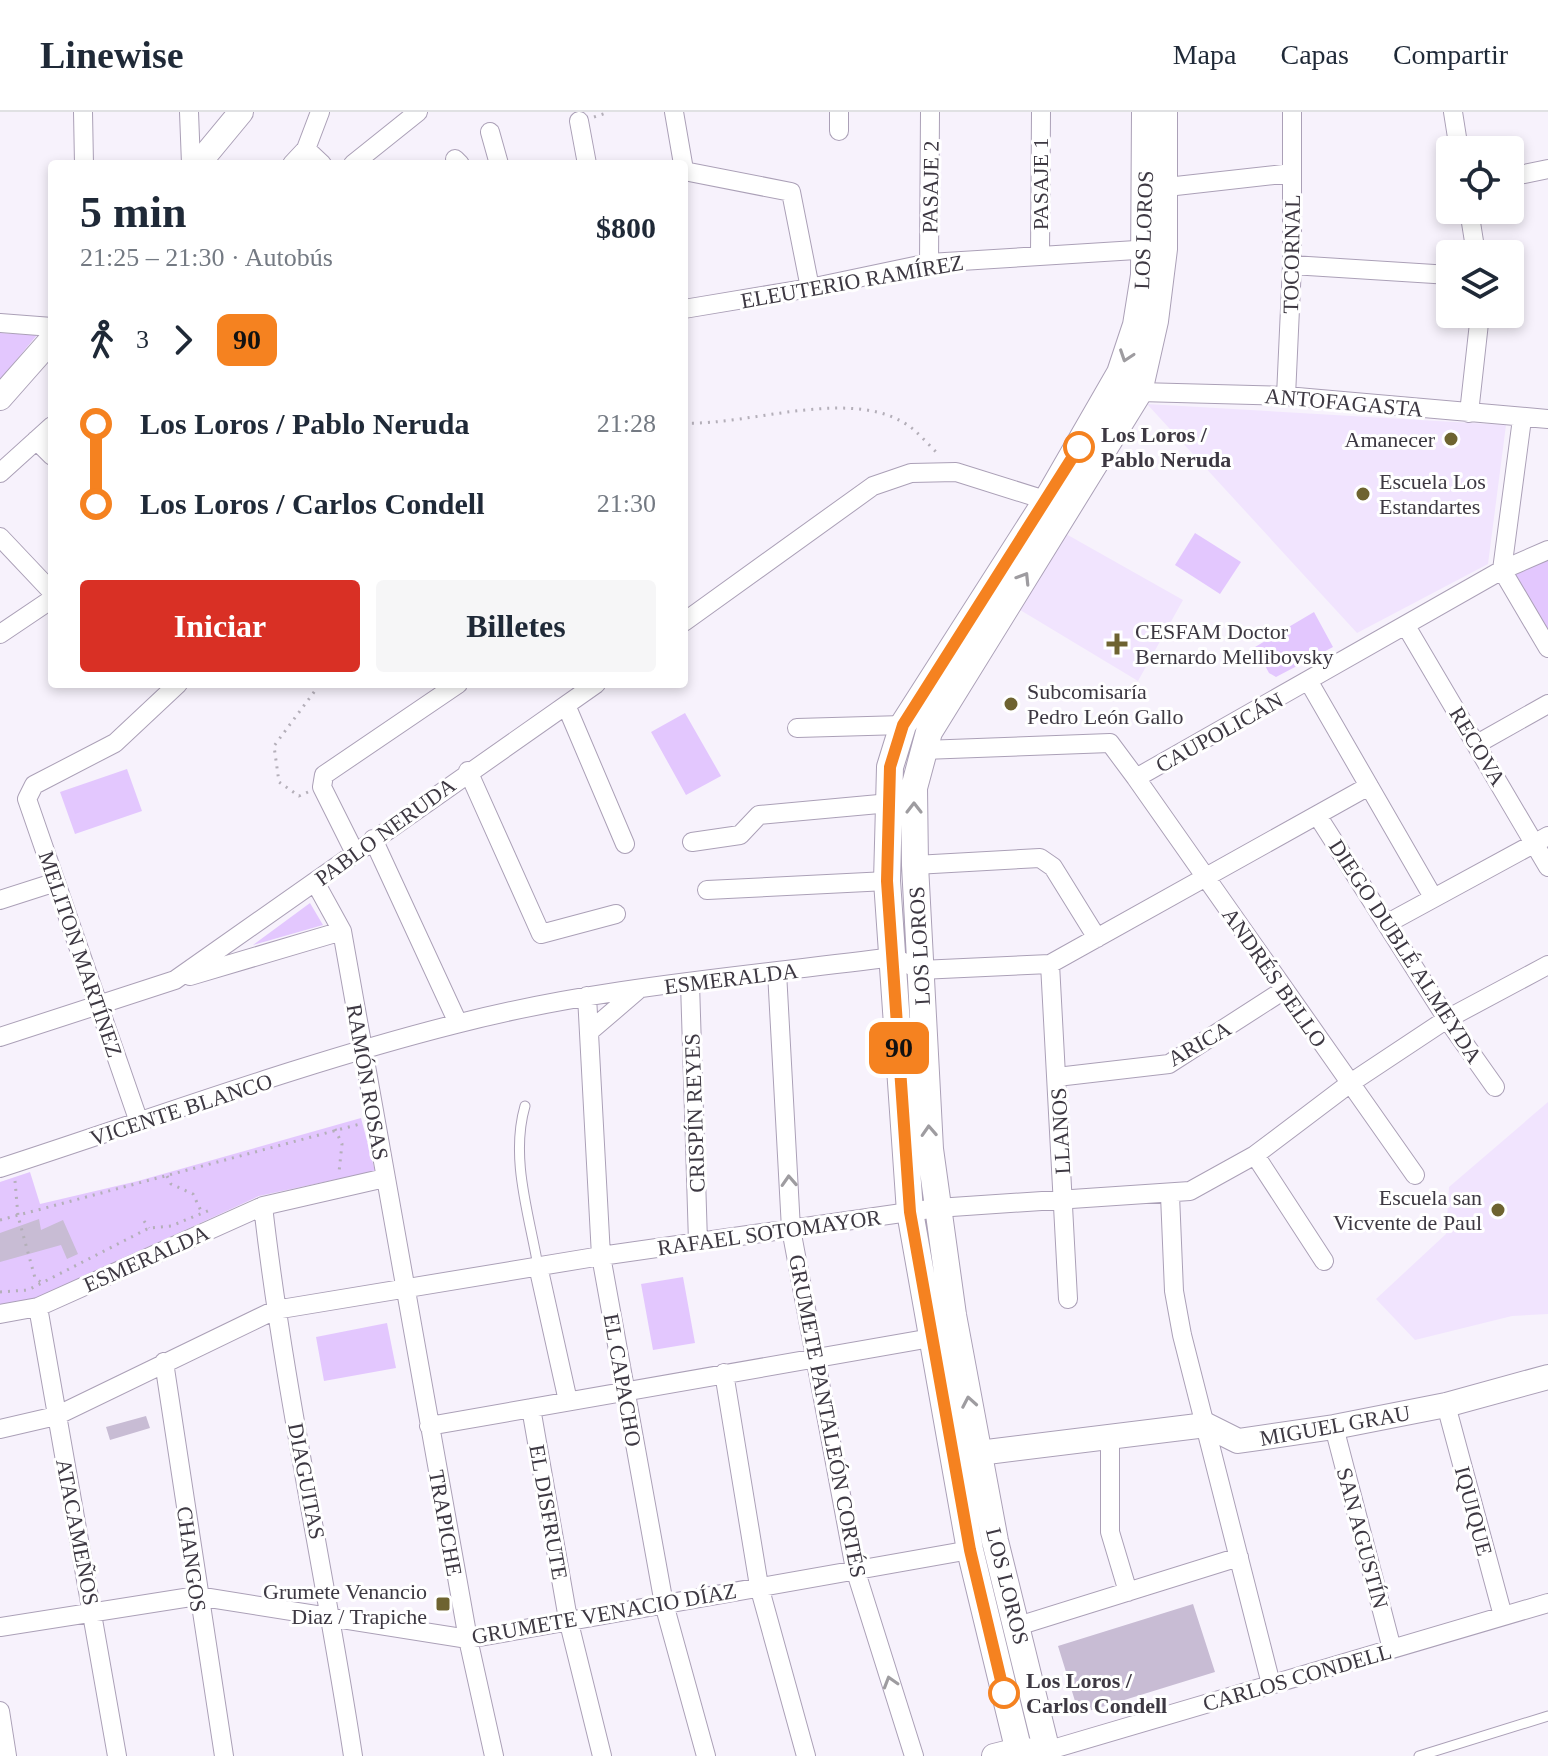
<!DOCTYPE html>
<html lang="es">
<head>
<meta charset="utf-8">
<style>
	body { margin:0; font-family:Georgia,serif; background:#f6f6f7; color:#1f2937; height:100vh; display:flex; flex-direction:column; font-size:30px; white-space:nowrap }
	* { box-sizing:border-box; margin:0 }
	p { font-size:26px; color:#747a83 }
	.icon { flex:none; width:44px; height:44px; fill:none; stroke:currentColor; stroke-width:2; stroke-linecap:round; stroke-linejoin:round }
	.map { position:relative; flex:1; overflow:hidden }
	.drawer { position:absolute; left:48px; top:48px; width:640px; height:528px; display:flex; flex-direction:column; background:#fff; border-radius:8px; box-shadow:0 4px 12px #0003 }
	.drawer>* { flex:none }
	.badge { padding:0 16px; border-radius:12px; font-size:28px; line-height:52px }
	.buttons { position:absolute; left:1436px; top:24px; display:grid; gap:16px }
	.buttons a { display:grid; place-items:center; width:88px; height:88px; border-radius:8px; background:#fff; box-shadow:0 4px 12px #0003; font-size:40px }
	.map>.badge { position:absolute; translate:-50% -50%; box-shadow:0 0 0 4px #fff }
	.legs { display:flex; align-items:center; gap:12px; height:88px; padding:0 32px; font-size:26px }
	.legs p { margin-inline-start:auto }
	.head { display:flex; align-items:center; justify-content:space-between; height:136px; padding:0 32px }
	h1 { font-size:44px; font-weight:600; line-height:60px }
	.action { display:flex; gap:16px; margin-top:auto; padding:16px 32px }
	.action a { flex:1; height:92px; border-radius:8px; background:#d93025; color:#fff; font-size:32px; font-weight:600; line-height:92px; text-align:center }
	.action a+a { background:#f6f6f7; color:#1f2937 }
	ul { padding:0 32px; list-style:none }
	li { display:flex; align-items:center; gap:28px; height:80px; font-size:30px }
	li i { display:grid; place-items:center; width:12px; height:100%; margin:0 10px; background:currentColor }
	li i::after { content:''; width:20px; height:20px; margin:-10px; border:6px solid; border-radius:50%; background:#fff }
	li p { margin-inline-start:auto }
	li:first-child i { background:linear-gradient(#0000 50%,currentColor 0) }
	li:last-child i { background:linear-gradient(currentColor 50%,#0000 0) }
	header { display:flex; align-items:center; gap:48px; box-sizing:border-box; height:112px; padding:0 40px; background:#fff; border-bottom:2px solid #e0e1e3 }
	header strong { font-size:38px }
	nav { display:flex; gap:44px; margin-inline-start:auto; font-size:28px }
	.map>svg:first-child { display:block }
	.built { fill:#f1e4fe }
	.green { fill:#e3c7fe }
	.building { fill:#c8bcd4 }
	.lines { fill:none; stroke-linecap:round; stroke-linejoin:round }
	.service-casing { stroke:#aba0b7; stroke-width:11 }
	.minor-casing { stroke:#aba0b7; stroke-width:20 }
	.tertiary-casing { stroke:#aba0b7; stroke-width:26 }
	.secondary-casing { stroke:#aba0b7; stroke-width:28 }
	.path { stroke:#b4afb9; stroke-width:3; stroke-dasharray:2 6; stroke-linecap:butt }
	.service { stroke:#fff; stroke-width:9 }
	.minor { stroke:#fff; stroke-width:18 }
	.tertiary { stroke:#fff; stroke-width:24 }
	.secondary { stroke:#fff; stroke-width:26 }
	.oneway { stroke:#9e9ca0 }
	.line-1-casing { stroke:#fff; stroke-width:18 }
	.line-1 { stroke:#f58220; stroke-width:12 }
	.poi-dot { fill:#6e6330; stroke:#fff; stroke-width:3 }
	.stop-1-dot { fill:#fff; stroke:#f58220; stroke-width:4 }
	.labels { text-anchor:middle; stroke-width:6; stroke-linejoin:round; paint-order:stroke }
	.street-label { font-size:22px; fill:#3d3842; stroke:#fff }
	.stop-label { font-size:22px; font-weight:bold; fill:#3d3842; stroke:#fff; text-anchor:start }
	.poi-label { font-size:22px; fill:#3d3842; stroke:#fff; text-anchor:end }
</style>
</head>
<body>
<header>
<strong>Linewise</strong>
<nav><a>Mapa</a><a>Capas</a><a>Compartir</a></nav>
</header>
<div class="map">
<svg width="1548" height="1644" viewBox="0 0 1548 1644">
	<rect width="100%" height="100%" fill="#f7f2fc"/>
	<path class="built" d="M 1147,292 L 1506,313 L 1488,452 L 1357,521 Z
		M 1066,422 L 1183,488 L 1138,569 L 1015,495 Z
		M 1548,990 L 1548,1202 L 1512,1204 L 1415,1228 L 1376,1187 L 1446,1122 L 1449,1075 Z"/>
	<path class="green" d="M 0,221 L 37,223 L 0,268 Z
		M 1195,421 L 1241,450 L 1220,482 L 1175,453 Z
		M 1548,444 L 1548,528 L 1510,463 Z
		M 1314,500 L 1333,535 L 1276,565 L 1269,561 L 1255,535 Z
		M 685,601 L 721,664 L 686,683 L 651,620 Z
		M 127,657 L 142,699 L 75,722 L 60,680 Z
		M 310,791 L 323,813 L 253,833 Z
		M 361,1006 L 375,1059 L 259,1084 L 26,1191 L 0,1196 L 0,1070 L 30,1060 L 40,1092 L 138,1069 Z
		M 683,1165 L 695,1231 L 653,1238 L 641,1172 Z
		M 387,1211 L 396,1256 L 324,1269 L 316,1225 Z"/>
	<path class="building" d="M 39,1107 L 41,1118 L 63,1108 L 78,1142 L 67,1147 L 61,1133 L 0,1150 L 0,1121 Z
		M 146,1304 L 150,1316 L 110,1328 L 106,1315 Z
		M 1193,1492 L 1215,1560 L 1079,1602 L 1058,1534 Z"/>
	<g class="lines">
		<g class="service-casing">
			<path id="service" d="M 525,994 C 510,1046 529,1102 538,1154
				M 1419,1644 L 1548,1604"/>
		</g>
		<g class="minor-casing">
			<path id="minor" d="M 83,0 L 84,52
				M 189,0 L 191,52
				M 674,0 L 683,52
				M 839,0 L 839,19
				M 1453,0 L 1459,38
				M 579,9 L 587,52
				M 490,20 L 499,52
				M 306,37 L 322,52
				M 455,47 L 460,52
				M 292,52 L 306,37 L 320,0
				M 353,52 L 418,0
				M 684,59 L 791,80 L 810,176
				M 1510,65 L 1548,57
				M 1167,75 L 1292,61
				M 1469,98 L 1476,142
				M 1040,143 L 1041,0
				M 929,151 L 930,0
				M 1292,153 L 1450,163
				M 684,197 L 810,176 L 929,151 L 1152,137
				M 0,211 L 52,215
				M 1139,280 L 1286,284 L 1548,307
				M 1286,284 L 1292,153 L 1292,0
				M 1469,301 L 1480,202
				M 1522,307 L 1502,458 L 1548,536
				M 36,328 L 52,344
				M 0,361 L 52,314
				M 0,425 L 52,480
				M 684,510 L 873,374 L 911,361 L 956,360 L 1058,392
				M 1406,514 L 1548,755
				M 0,522 L 52,487
				M 1309,570 L 1433,785
				M 566,593 L 625,732
				M 797,616 L 903,613
				M 1477,632 L 1548,592
				M 923,638 L 1110,631 L 1136,666 L 1502,458 L 1548,438
				M 468,659 L 541,822 L 616,802
				M 1136,666 L 1415,1063
				M 1317,703 L 1447,907 L 1495,975
				M 373,727 L 458,911
				M 692,730 L 740,723 L 759,703 L 890,691
				M 355,741 L 322,675 L 324,663 L 458,572
				M 915,753 L 1040,746 L 1053,755 L 1097,826
				M 315,770 L 342,819 L 468,1527 L 494,1644
				M 707,778 L 887,769
				M 0,788 L 56,770
				M 1388,811 L 1548,724
				M 1050,852 L 1068,1187
				M 777,860 L 791,1117 L 855,1457 L 914,1644
				M 190,864 L 342,819
				M 690,871 L 698,1130
				M 587,884 L 601,1144 L 664,1492 L 706,1644
				M 589,920 L 638,878
				M 0,925 L 175,868 L 596,572
				M 1057,965 L 1169,952 L 1284,878
				M 139,1010 L 27,687 L 34,673 L 115,631 L 178,572
				M 1255,1043 L 1324,1149
				M 0,1056 C 151,1007 302,951 456,912 C 598,875 747,864 893,845 L 920,858 L 1050,852 L 1369,674
				M 1170,1083 L 1174,1179 L 1182,1223 L 1271,1572
				M 263,1094 C 284,1278 325,1460 353,1644
				M 538,1154 L 568,1289
				M 38,1195 L 117,1644
				M 0,1202 L 38,1195 L 263,1094 L 385,1066
				M 164,1250 L 224,1644
				M 724,1261 L 759,1474 L 806,1644
				M 1446,1293 L 1503,1504
				M 531,1296 L 568,1507 L 602,1644
				M 429,1314 L 931,1226
				M 1334,1315 L 1392,1537
				M 0,1317 L 56,1304 L 275,1198 L 601,1144 L 937,1096 L 1190,1079 L 1255,1043 L 1349,972 L 1447,907 L 1548,853
				M 1110,1327 L 1110,1420 L 1128,1480
				M 1018,1514 L 1239,1445
				M 0,1515 L 197,1484 L 468,1527 L 970,1438
				M 0,1599 L 7,1644
				M 1046,1639 L 1548,1491"/>
		</g>
		<g class="tertiary-casing">
			<path id="tertiary" d="M 198,52 L 241,0
				M 0,286 L 52,227
				M 979,1341 L 1206,1313 L 1238,1329 L 1334,1315 L 1446,1293 L 1548,1265
				M 994,1644 L 1018,1638 L 1039,1639"/>
		</g>
		<g class="secondary-casing">
			<path id="secondary" d="M 1020,1644 L 970,1438 L 910,1100 L 887,769 L 890,655 L 903,613 L 1048,386 L 1120,261 L 1136,213 L 1144,163 L 1145,0
				M 1048,1644 L 995,1429 L 953,1203 L 930,1037 L 915,753 L 914,676 L 929,620 L 1139,280 L 1155,209 L 1164,137 L 1164,0"/>
		</g>
		<path class="path" d="M 594,5 L 609,0
			M 684,311 C 751,314 857,272 913,317 C 922,325 931,335 939,343
			M 308,680 L 299,684 L 279,670 L 274,634 L 320,572
			M 335,1017 L 342,1032 L 339,1060
			M 167,1064 L 171,1072 L 193,1082 L 202,1101
			M 15,1069 L 18,1104 L 35,1166 L 42,1171
			M 0,1108 L 360,1012
			M 144,1109 L 149,1116
			M 0,1180 L 28,1178 L 149,1116 L 171,1114 L 210,1098"/>
		<use href="#service" class="service"/>
		<use href="#minor" class="minor"/>
		<use href="#tertiary" class="tertiary"/>
		<use href="#secondary" class="secondary"/>
	</g>
	<defs><path id="oneway-chevron" d="M-2-3.5L2.5 0L-2 3.5" fill="none" stroke-width="1.6" stroke-linecap="round" stroke-linejoin="round" transform="scale(2)"/></defs>
	<g class="oneway">
		<use href="#oneway-chevron" transform="translate(1126 244) rotate(109)"/>
		<use href="#oneway-chevron" transform="translate(1024 466) rotate(-58)"/>
		<use href="#oneway-chevron" transform="translate(914 696) rotate(-90)"/>
		<use href="#oneway-chevron" transform="translate(929 1019) rotate(-93)"/>
		<use href="#oneway-chevron" transform="translate(789 1069) rotate(-93)"/>
		<use href="#oneway-chevron" transform="translate(969 1290) rotate(-100)"/>
		<use href="#oneway-chevron" transform="translate(890 1570) rotate(-107)"/>
	</g>
	<g class="lines">
		<g class="line-1-casing">
			<path id="line-1" d="M 1004,1581 L 970,1438 L 910,1100 L 887,769 L 890,655 L 903,613 L 1079,335"/>
		</g>
		<use href="#line-1" class="line-1"/>
	</g>
	<g class="poi-dot">
		<circle cx="1451" cy="327" r="8"/>
		<circle cx="1363" cy="382" r="8"/>
		<path d="M1113 520h8v8h8v8h-8v8h-8v-8h-8v-8h8z"/>
		<circle cx="1011" cy="592" r="8"/>
		<circle cx="1498" cy="1098" r="8"/>
		<rect x="435" y="1484" width="16" height="16" rx="4"/>
	</g>
	<g class="stop-1-dot">
		<circle cx="1079" cy="335" r="14"/>
		<circle cx="1004" cy="1581" r="14"/>
	</g>
	<g class="labels">
		<g class="street-label">
			<text transform="translate(1040 72) rotate(-90)" y="8">PASAJE 1</text>
			<text transform="translate(930 75) rotate(-89)" y="8">PASAJE 2</text>
			<text transform="translate(1143 118) rotate(-88)" y="8">LOS LOROS</text>
			<text transform="translate(1291 142) rotate(-89)" y="8">TOCORNAL</text>
			<text transform="translate(852 169) rotate(-10)" y="8">ELEUTERIO RAMÍREZ</text>
			<text transform="translate(1344 290) rotate(5)" y="8">ANTOFAGASTA</text>
			<text transform="translate(1219 620) rotate(-29)" y="8">CAUPOLICÁN</text>
			<text transform="translate(1478 634) rotate(59)" y="8">RECOVA</text>
			<text transform="translate(385 719) rotate(-36)" y="8">PABLO NERUDA</text>
			<text transform="translate(919 834) rotate(-93)" y="8">LOS LOROS</text>
			<text transform="translate(1406 839) rotate(57)" y="8">DIEGO DUBLÉ ALMEYDA</text>
			<text transform="translate(81 842) rotate(71)" y="8">MELITON MARTÍNEZ</text>
			<text transform="translate(1275 865) rotate(55)" y="8">ANDRÉS BELLO</text>
			<text transform="translate(731 866) rotate(-7)" y="8">ESMERALDA</text>
			<text transform="translate(1199 931) rotate(-30)" y="8">ARICA</text>
			<text transform="translate(368 970) rotate(80)" y="8">RAMÓN ROSAS</text>
			<text transform="translate(181 997) rotate(-18)" y="8">VICENTE BLANCO</text>
			<text transform="translate(694 1001) rotate(-92)" y="8">CRISPÍN REYES</text>
			<text transform="translate(1060 1019) rotate(-93)" y="8">LLANOS</text>
			<text transform="translate(769 1120) rotate(-8)" y="8">RAFAEL SOTOMAYOR</text>
			<text transform="translate(146 1146) rotate(-24)" y="8">ESMERALDA</text>
			<text transform="translate(623 1268) rotate(80)" y="8">EL CAPACHO</text>
			<text transform="translate(828 1304) rotate(79)" y="8">GRUMETE PANTALEÓN CORTÉS</text>
			<text transform="translate(1335 1313) rotate(-10)" y="8">MIGUEL GRAU</text>
			<text transform="translate(307 1369) rotate(79)" y="8">DIAGUITAS</text>
			<text transform="translate(1474 1399) rotate(75)" y="8">IQUIQUE</text>
			<text transform="translate(549 1400) rotate(80)" y="8">EL DISFRUTE</text>
			<text transform="translate(446 1411) rotate(80)" y="8">TRAPICHE</text>
			<text transform="translate(78 1420) rotate(79)" y="8">ATACAMEÑOS</text>
			<text transform="translate(1363 1426) rotate(75)" y="8">SAN AGUSTÍN</text>
			<text transform="translate(192 1447) rotate(82)" y="8">CHANGOS</text>
			<text transform="translate(1008 1474) rotate(76)" y="8">LOS LOROS</text>
			<text transform="translate(604 1501) rotate(-10)" y="8">GRUMETE VENACIO DÍAZ</text>
			<text transform="translate(1297 1565) rotate(-16)" y="8">CARLOS CONDELL</text>
		</g>
		<g class="stop-label">
			<text x="1101" y="330">Los Loros /<tspan x="1101" dy="25">Pablo Neruda</tspan></text>
			<text x="1026" y="1576">Los Loros /<tspan x="1026" dy="25">Carlos Condell</tspan></text>
		</g>
		<g class="poi-label">
			<text x="1435" y="335">Amanecer</text>
			<text x="1379" y="377" text-anchor="start">Escuela Los<tspan x="1379" dy="25">Estandartes</tspan></text>
			<text x="1135" y="527" text-anchor="start">CESFAM Doctor<tspan x="1135" dy="25">Bernardo Mellibovsky</tspan></text>
			<text x="1027" y="587" text-anchor="start">Subcomisaría<tspan x="1027" dy="25">Pedro León Gallo</tspan></text>
			<text x="1482" y="1093">Escuela san<tspan x="1482" dy="25">Vicvente de Paul</tspan></text>
			<text x="427" y="1487">Grumete Venancio<tspan x="427" dy="25">Diaz / Trapiche</tspan></text>
		</g>
	</g>
</svg>
<div class="buttons">
<a><svg class="icon" aria-label="locate" viewBox="0 0 24 24"><circle cx="12" cy="12" r="6"/><path d="M12 2v4M12 18v4M2 12h4M18 12h4"/></svg></a>
<a><svg class="icon" aria-label="layers" viewBox="0 0 24 24"><path d="M12 4l9 5-9 5-9-5zM3 14l9 5 9-5"/></svg></a>
</div>
<b class="badge" style="left:899px;top:936px;background:#f58220;color:#111">90</b>
<section class="drawer">
<div class="head"><div><h1>5 min</h1><p>21:25 – 21:30 · Autobús</p></div><b>$800</b></div>
<div class="legs"><svg class="icon" aria-label="walk" viewBox="0 0 24 24"><circle cx="13" cy="4" r="2"/><path d="M13 8l-2 6 4 7M11 14l-3 7M7 12l3-4h3l4 4"/></svg>3<svg class="icon" aria-label="forward" viewBox="0 0 24 24"><path d="M9 5l7 7-7 7"/></svg><b class="badge" style="background:#f58220;color:#111">90</b></div>
<ul>
<li><i style="color:#f58220"></i><b>Los Loros / Pablo Neruda</b><p>21:28</p></li>
<li><i style="color:#f58220"></i><b>Los Loros / Carlos Condell</b><p>21:30</p></li>
</ul>
<div class="action"><a>Iniciar</a><a>Billetes</a></div>
</section>
</div>
</body>
</html>
